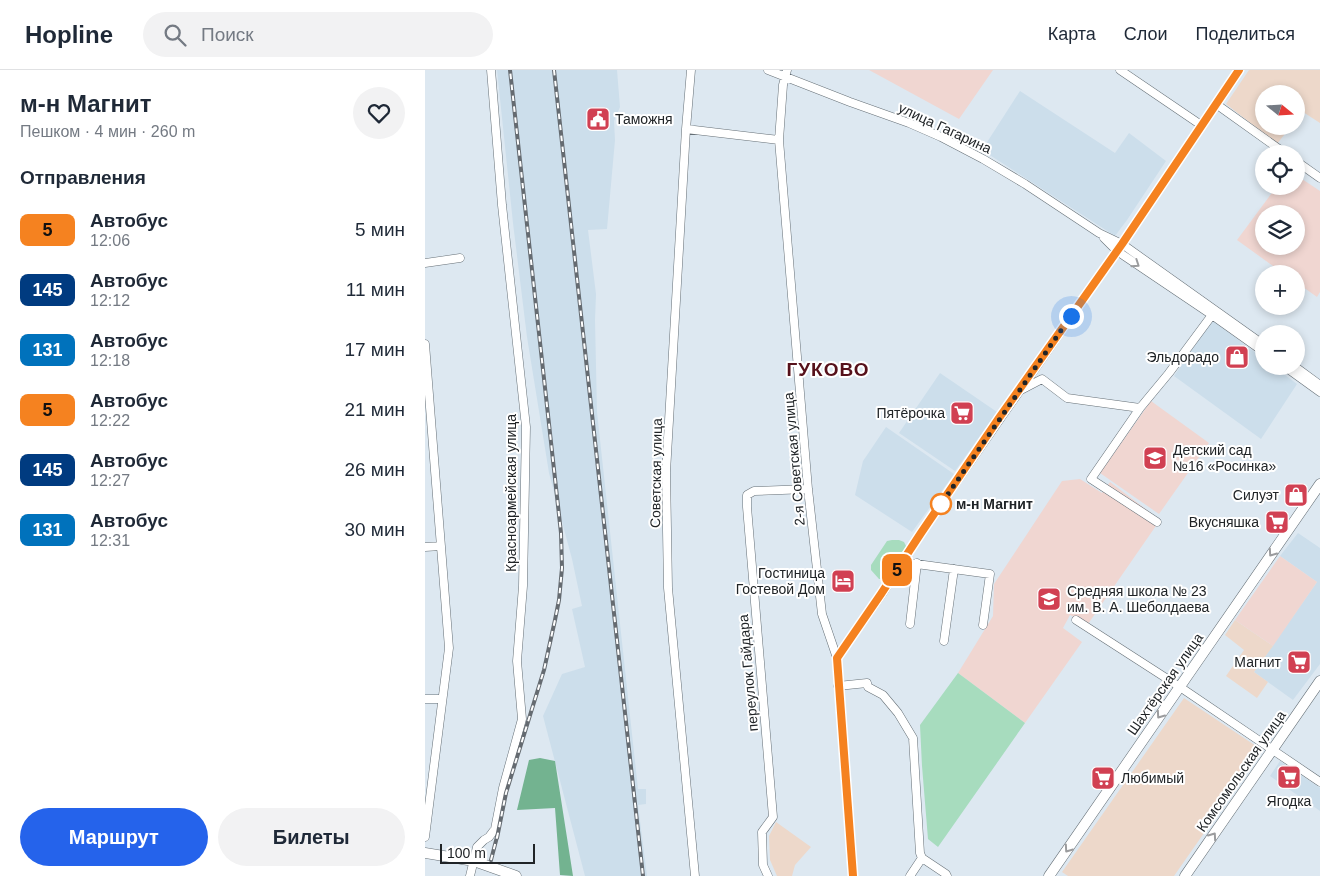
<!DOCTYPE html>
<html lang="ru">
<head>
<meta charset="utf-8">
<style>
	body { margin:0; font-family:Helvetica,sans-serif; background:#f2f2f3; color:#1f2937; height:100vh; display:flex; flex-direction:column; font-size:19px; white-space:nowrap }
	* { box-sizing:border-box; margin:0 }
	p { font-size:16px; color:#747a83 }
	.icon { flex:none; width:28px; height:28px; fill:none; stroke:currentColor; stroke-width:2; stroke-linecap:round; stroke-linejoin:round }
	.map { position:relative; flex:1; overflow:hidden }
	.drawer { display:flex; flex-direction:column; background:#fff; width:425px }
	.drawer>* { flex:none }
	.badge { padding:0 10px; border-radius:8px; font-size:18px; line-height:32px }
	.needle { width:32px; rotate:108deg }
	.controls { position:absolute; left:830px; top:15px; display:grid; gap:10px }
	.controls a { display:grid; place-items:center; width:50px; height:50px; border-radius:50%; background:#fff; box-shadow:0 2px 8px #0003; font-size:25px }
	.scale { position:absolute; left:15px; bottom:12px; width:95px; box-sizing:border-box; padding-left:5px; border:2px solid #202427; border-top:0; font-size:14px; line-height:18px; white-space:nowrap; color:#202427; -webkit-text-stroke:4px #fff; paint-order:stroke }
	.you { position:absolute; width:25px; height:25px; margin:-12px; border:4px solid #fff; border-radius:50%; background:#1a73e8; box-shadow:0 0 0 8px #1a73e833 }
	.map>.badge { position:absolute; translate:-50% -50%; box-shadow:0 0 0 2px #fff }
	h2 { padding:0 20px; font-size:19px; line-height:45px }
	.round { display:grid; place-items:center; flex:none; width:52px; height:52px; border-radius:26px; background:#f2f2f3 }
	.summary { display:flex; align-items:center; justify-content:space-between; height:85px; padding:0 20px }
	h1 { font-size:24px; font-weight:700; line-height:38px }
	.primary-button { display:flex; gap:10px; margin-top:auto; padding:10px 20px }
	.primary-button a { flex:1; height:58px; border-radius:30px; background:#2563eb; color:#fff; font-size:20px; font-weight:700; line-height:58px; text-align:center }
	.primary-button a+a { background:#f2f2f3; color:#1f2937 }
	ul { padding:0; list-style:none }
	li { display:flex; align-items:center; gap:15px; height:60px; padding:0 20px }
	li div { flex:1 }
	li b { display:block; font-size:19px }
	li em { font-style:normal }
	li .badge { min-width:55px; font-weight:700; text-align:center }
	header { display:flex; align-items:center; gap:30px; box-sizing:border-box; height:70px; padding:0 25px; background:#fff; border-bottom:1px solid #e0e1e3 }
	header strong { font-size:24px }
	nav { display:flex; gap:28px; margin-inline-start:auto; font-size:18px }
	.search { width:350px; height:45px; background:#f2f2f3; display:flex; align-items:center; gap:12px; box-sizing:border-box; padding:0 18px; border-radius:28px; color:#747a83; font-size:19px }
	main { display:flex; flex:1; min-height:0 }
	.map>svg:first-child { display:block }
	.built { fill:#ccdeeb }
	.industrial { fill:#edd8ca }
	.education { fill:#f0d6d1; fill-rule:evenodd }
	.green { fill:#a7dcbe }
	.forest { fill:#73b390 }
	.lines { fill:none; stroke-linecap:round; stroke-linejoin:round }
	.street-casing { stroke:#656f76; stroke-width:9 }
	.secondary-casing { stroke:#656f76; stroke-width:11 }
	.street { stroke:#fff; stroke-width:8 }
	.secondary { stroke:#fff; stroke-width:10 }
	.rail-casing { stroke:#656b71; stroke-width:4 }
	.rail { stroke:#fff; stroke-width:2; stroke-dasharray:5.5; stroke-linecap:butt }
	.oneway { stroke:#9b9c9e }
	.line-casing { stroke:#fff; stroke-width:11 }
	.line { stroke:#f58220; stroke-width:8 }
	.walk { stroke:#202427; stroke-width:5; stroke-dasharray:0 9 }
	.stop-dot { fill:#fff; stroke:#f58220; stroke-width:2.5 }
	.labels { text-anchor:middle; stroke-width:4; stroke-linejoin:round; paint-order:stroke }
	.poi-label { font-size:14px; fill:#202427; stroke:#fff; text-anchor:end }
	.street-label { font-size:14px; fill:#202427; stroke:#fff }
	.stop-label { font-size:14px; font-weight:bold; fill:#202427; stroke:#fff; text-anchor:start }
	.district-label { font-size:19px; font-weight:bold; letter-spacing:1px; fill:#56111b; stroke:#fff }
</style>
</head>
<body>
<header>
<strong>Hopline</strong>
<div class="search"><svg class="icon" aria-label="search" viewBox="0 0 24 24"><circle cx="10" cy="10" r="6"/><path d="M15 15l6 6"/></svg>Поиск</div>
<nav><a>Карта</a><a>Слои</a><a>Поделиться</a></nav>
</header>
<main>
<section class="drawer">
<div class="summary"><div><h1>м-н Магнит</h1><p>Пешком · 4 мин · 260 m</p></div><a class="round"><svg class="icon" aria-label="heart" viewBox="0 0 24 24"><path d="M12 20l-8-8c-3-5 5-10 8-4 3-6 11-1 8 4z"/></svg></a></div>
<h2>Отправления</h2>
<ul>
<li><span class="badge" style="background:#f58220;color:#111">5</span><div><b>Автобус</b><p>12:06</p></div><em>5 мин</em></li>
<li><span class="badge" style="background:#003b80;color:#fff">145</span><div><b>Автобус</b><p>12:12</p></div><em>11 мин</em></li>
<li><span class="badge" style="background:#0072bc;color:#fff">131</span><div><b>Автобус</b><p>12:18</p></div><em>17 мин</em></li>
<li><span class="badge" style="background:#f58220;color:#111">5</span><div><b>Автобус</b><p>12:22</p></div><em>21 мин</em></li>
<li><span class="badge" style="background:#003b80;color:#fff">145</span><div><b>Автобус</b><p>12:27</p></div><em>26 мин</em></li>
<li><span class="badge" style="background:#0072bc;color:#fff">131</span><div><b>Автобус</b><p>12:31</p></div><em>30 мин</em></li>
</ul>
<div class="primary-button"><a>Маршрут</a><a>Билеты</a></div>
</section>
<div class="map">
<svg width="895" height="806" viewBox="0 0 895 806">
	<rect width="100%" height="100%" fill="#dde8f1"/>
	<path class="built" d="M 72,0 L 192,0 L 195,37 L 189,51 L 190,70 L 182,159 L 163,160 L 171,224 L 170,250 L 172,342 L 213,719 L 221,719 L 221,734 L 213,735 L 222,806 L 160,806 L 118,646 L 137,604 L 160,597 L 147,539 L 157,536 L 147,489 L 124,403 L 102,267 L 88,153 Z
		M 595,21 L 690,83 L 704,63 L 741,91 L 702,150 L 690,166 L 557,80 Z
		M 787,250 L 839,289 L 839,296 L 848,296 L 872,314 L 836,369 L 749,306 Z
		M 515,303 L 572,342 L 530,401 L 474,363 Z
		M 461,357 L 529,404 L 487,462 L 430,425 L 438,391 Z
		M 873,463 L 895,478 L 895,594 L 868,630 L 829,602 L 892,512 L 855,486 Z
		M 855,691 L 895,718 L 895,741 L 845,706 Z"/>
	<path class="industrial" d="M 824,0 L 895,0 L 895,53 L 878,42 L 871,50 L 871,24 L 839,24 L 839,56 L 866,56 L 852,74 L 801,34 Z
		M 810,550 L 848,576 L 829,602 L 843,612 L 832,628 L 801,606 L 819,580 L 800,565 Z
		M 759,628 L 837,680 L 749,806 L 643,806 L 637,802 Z
		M 351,752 L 386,777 L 370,795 L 367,806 L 352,806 L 345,790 L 344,766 Z"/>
	<path class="education" d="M 444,0 L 568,0 L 534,49 Z
		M 871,105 L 895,121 L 895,222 L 892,227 L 871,212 L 871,204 L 859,204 L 812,170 L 852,116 L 871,116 ZM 839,144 L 871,144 L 871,176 L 839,176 Z
		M 726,331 L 784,373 L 734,444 L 675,403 Z
		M 655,409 L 677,423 L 685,412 L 735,450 L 663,554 L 645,545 L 638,558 L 657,572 L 600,653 L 533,603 L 568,546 L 569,514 L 637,411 Z
		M 855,486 L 892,512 L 848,576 L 810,550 Z"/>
	<path class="green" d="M 467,470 L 474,470 L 479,472 L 481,476 L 482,481 L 462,509 L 454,509 L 446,500 L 446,495 L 462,471 Z
		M 533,603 L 600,653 L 513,777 L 503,769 L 497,696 L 495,655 Z"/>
	<path class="forest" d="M 115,688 L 130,691 L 148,806 L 135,805 L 130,738 L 92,740 L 104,690 Z"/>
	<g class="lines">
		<g class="street-casing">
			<path id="street" d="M 266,0 L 261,59 L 241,402 L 243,518 L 270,806
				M 343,0 L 425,32 L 484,53 L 516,67 L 558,89 L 600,114 L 674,163 L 697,174 L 839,275
				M 362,0 L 358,15 L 354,70 L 383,419 L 397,544 L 412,588
				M 695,0 L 776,55
				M 791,34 L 861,84
				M 261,59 L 354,70
				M 871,91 L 895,108
				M 679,168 L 692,181 L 787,245 L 839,282
				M 0,193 L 35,188
				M 0,274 L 24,578 L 0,767
				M 859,296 L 895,322
				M 869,296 L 895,315
				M 596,320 L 617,309 L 642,328 L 715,338
				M 732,452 L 666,409 L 715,338 L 744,303 L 787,245
				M 0,477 L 16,476
				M 477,492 L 565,504 L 558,555
				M 651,550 L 755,617 L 895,712
				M 485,554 L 492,493
				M 519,571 L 529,499
				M 413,616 L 442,613 L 443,617 L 458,625 L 473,643 L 488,668 L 495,783 L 497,788 L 521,804 L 522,806
				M 0,629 L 17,629
				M 45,806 L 52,777 L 59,770 L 64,767 L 70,759 L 78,718 L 97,649 L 92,591 L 98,516 L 101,357 L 77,135 L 66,0
				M 343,806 L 338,795 L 337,762 L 348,747 L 322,437 L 322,425 L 329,421 L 383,419
				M 428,806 L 412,588 L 457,524 L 492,469 L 575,349 L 697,174 L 814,0
				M 485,806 L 497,788"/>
		</g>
		<g class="secondary-casing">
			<path id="secondary" d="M 0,783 L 49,791 L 91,806
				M 624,806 L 895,414
				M 760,806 L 895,611"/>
		</g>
		<use href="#street" class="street"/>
		<use href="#secondary" class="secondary"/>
		<g class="rail-casing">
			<path id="rail" d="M 129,0 L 218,806
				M 72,768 L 81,723 L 119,600 L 130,550 L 134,530 L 137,498 L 136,463 L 85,0
				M 66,790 L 73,763"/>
		</g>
		<use href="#rail" class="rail"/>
	</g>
	<defs><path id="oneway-chevron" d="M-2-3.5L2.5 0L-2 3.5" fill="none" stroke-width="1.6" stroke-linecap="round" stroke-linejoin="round" transform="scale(1.25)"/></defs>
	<g class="oneway">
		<use href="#oneway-chevron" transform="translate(711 194) rotate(34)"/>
		<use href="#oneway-chevron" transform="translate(847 483) rotate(125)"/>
		<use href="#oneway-chevron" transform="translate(735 645) rotate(125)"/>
		<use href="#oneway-chevron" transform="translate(788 766) rotate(-55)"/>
		<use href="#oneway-chevron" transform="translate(643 779) rotate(125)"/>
	</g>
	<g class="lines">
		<g class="line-casing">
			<path id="line" d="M 428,806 L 412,588 L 456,524 L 496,463 L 574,348 L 697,174 L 814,0"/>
		</g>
		<use href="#line" class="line"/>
		<path class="walk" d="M 516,434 L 512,440 L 646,246"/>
	</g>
	<defs>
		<g id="civic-square" transform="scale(1.25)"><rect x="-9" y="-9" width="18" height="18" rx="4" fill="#d14052" stroke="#fff"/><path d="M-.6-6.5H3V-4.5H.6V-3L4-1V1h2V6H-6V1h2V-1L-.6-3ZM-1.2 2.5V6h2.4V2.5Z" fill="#fff"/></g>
		<g id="shop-square" transform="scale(1.25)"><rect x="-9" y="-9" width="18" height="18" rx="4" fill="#d14052" stroke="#fff"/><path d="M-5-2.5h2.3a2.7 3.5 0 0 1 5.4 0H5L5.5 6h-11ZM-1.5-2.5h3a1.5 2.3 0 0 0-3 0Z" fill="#fff"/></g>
		<g id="supermarket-square" transform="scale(1.25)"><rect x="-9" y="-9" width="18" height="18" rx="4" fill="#d14052" stroke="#fff"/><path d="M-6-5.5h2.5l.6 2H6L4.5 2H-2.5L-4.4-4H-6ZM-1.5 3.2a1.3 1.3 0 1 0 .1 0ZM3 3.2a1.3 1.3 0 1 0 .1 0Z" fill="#fff"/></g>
		<g id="school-square" transform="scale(1.25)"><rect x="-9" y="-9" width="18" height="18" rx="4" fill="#d14052" stroke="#fff"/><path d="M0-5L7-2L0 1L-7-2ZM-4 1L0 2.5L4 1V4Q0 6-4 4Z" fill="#fff"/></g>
		<g id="hotel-square" transform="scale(1.25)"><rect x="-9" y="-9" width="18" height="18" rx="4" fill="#d14052" stroke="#fff"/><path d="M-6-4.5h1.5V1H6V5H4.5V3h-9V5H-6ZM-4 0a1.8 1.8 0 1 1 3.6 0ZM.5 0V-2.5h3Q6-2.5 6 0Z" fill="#fff"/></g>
	</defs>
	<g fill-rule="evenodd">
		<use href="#civic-square" x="173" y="49"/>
		<use href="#shop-square" x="812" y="287"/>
		<use href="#supermarket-square" x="537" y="343"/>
		<use href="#school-square" x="730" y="388"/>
		<use href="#shop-square" x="871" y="425"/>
		<use href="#supermarket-square" x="852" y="452"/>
		<use href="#hotel-square" x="418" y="511"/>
		<use href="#school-square" x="624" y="529"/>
		<use href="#supermarket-square" x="874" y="592"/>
		<use href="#supermarket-square" x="864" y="707"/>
		<use href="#supermarket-square" x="678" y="708"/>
	</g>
	<circle class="stop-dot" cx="516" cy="434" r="10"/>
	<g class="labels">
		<g class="poi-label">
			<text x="190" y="54" text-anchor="start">Таможня</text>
			<text x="794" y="292">Эльдорадо</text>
			<text x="520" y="348">Пятёрочка</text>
			<text x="748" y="385" text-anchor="start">Детский сад<tspan x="748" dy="16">№16 «Росинка»</tspan></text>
			<text x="854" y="430">Силуэт</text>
			<text x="834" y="457">Вкусняшка</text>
			<text x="400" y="508">Гостиница<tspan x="400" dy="16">Гостевой Дом</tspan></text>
			<text x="642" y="526" text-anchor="start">Средняя школа № 23<tspan x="642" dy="16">им. В. А. Шеболдаева</tspan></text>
			<text x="856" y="597">Магнит</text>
			<text x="696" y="713" text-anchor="start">Любимый</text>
			<text x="864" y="736" text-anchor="middle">Ягодка</text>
		</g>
		<g class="street-label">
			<text transform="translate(520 58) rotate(25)" y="5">улица Гагарина</text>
			<text transform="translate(369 389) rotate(-95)" y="5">2-я Советская улица</text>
			<text transform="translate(231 403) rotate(-89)" y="5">Советская улица</text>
			<text transform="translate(86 423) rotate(-90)" y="5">Красноармейская улица</text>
			<text transform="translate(323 603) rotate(-95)" y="5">переулок Гайдара</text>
			<text transform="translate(740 614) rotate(-55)" y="5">Шахтёрская улица</text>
			<text transform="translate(816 701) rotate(-55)" y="5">Комсомольская улица</text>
		</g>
		<g class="stop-label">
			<text x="531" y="439">м-н Магнит</text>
		</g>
		<g class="district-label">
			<text x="403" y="306">ГУКОВО</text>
		</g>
	</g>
</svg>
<div class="controls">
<a><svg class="needle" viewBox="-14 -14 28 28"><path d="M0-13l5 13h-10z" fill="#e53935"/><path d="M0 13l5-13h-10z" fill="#747a83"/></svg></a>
<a><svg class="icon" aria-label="locate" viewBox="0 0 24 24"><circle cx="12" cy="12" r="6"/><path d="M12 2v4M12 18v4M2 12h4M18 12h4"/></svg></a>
<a><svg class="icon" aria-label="layers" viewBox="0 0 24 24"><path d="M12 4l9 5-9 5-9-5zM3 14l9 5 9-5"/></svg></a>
<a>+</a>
<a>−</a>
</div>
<div class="scale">100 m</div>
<div class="you" style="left:646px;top:246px"></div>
<b class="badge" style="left:472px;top:500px;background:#f58220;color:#111">5</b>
</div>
</main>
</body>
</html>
